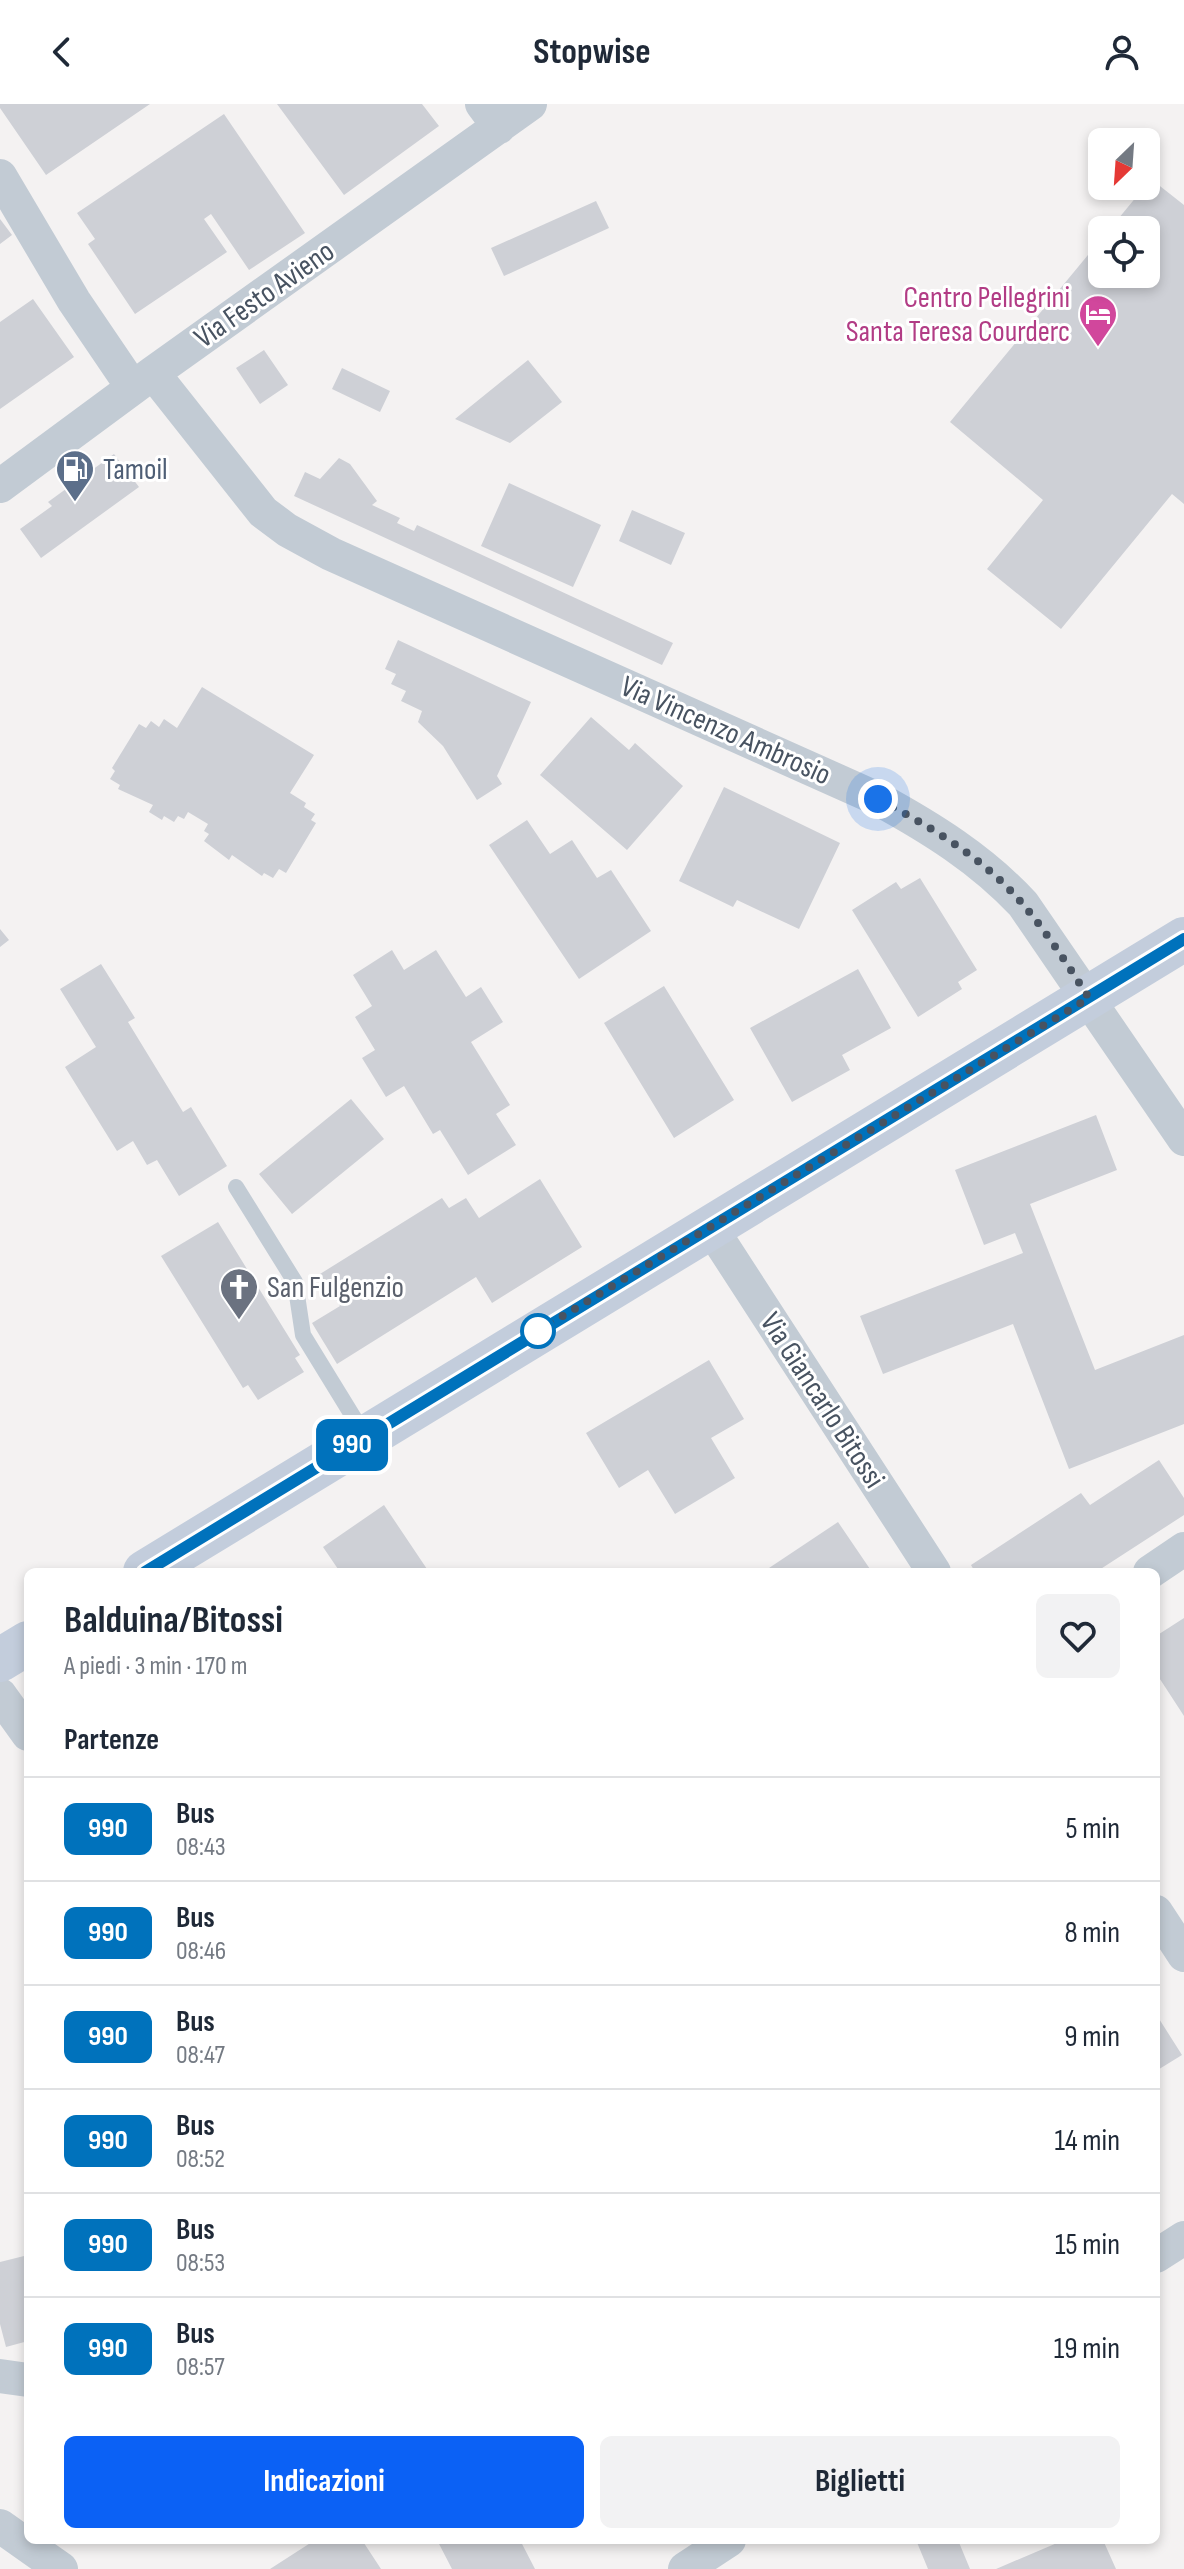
<!DOCTYPE html>
<html lang="it">
<head>
<meta charset="utf-8">
<style>
	body { margin:0; font-family:"Sofia Sans Condensed",sans-serif; background:#f2f2f3; color:#1f2937; height:100vh; display:flex; flex-direction:column; font-size:30px; white-space:nowrap }
	* { box-sizing:border-box; margin:0 }
	p { font-size:26px; color:#747a83 }
	.icon { flex:none; width:44px; height:44px; fill:none; stroke:currentColor; stroke-width:2; stroke-linecap:round; stroke-linejoin:round }
	.map { position:relative; flex:1; overflow:hidden }
	.panel { position:absolute; left:24px; top:1464px; width:1136px; height:976px; display:flex; flex-direction:column; background:#fff; border-radius:12px; box-shadow:0 4px 12px #0003 }
	.panel>* { flex:none }
	.badge { padding:0 16px; border-radius:12px; font-size:28px; line-height:52px }
	.needle { width:52px; rotate:205deg }
	.buttons { position:absolute; left:1088px; top:24px; display:grid; gap:16px }
	.buttons a { display:grid; place-items:center; width:72px; height:72px; border-radius:12px; background:#fff; box-shadow:0 4px 12px #0003; font-size:40px }
	.you { position:absolute; width:40px; height:40px; margin:-20px; border:6px solid #fff; border-radius:50%; background:#1a73e8; box-shadow:0 0 0 12px #1a73e833 }
	.map>.badge { position:absolute; translate:-50% -50%; box-shadow:0 0 0 4px #fff }
	h2 { padding:0 40px; font-size:30px; line-height:72px }
	.round { display:grid; place-items:center; flex:none; width:84px; height:84px; border-radius:12px; background:#f2f2f3 }
	.head { display:flex; align-items:center; justify-content:space-between; height:136px; padding:0 40px }
	h1 { font-size:38px; font-weight:700; line-height:60px }
	.cta { display:flex; gap:16px; margin-top:auto; padding:16px 40px }
	.cta a { flex:1; height:92px; border-radius:12px; background:#0b61f5; color:#fff; font-size:32px; font-weight:700; line-height:92px; text-align:center }
	.cta a+a { background:#f2f2f3; color:#1f2937 }
	ul { padding:0; list-style:none }
	li { display:flex; align-items:center; gap:24px; height:104px; padding:0 40px; border-top:2px solid #e0e1e3 }
	li div { flex:1 }
	li b { display:block; font-size:30px }
	li em { font-style:normal }
	li .badge { min-width:88px; font-weight:700; text-align:center }
	header { display:flex; justify-content:space-between; align-items:center; height:104px; padding:0 40px; background:#fff; font-size:36px; font-weight:700 }
	.map>svg:first-child { display:block }
	.building { fill:#ced0d6 }
	.lines { fill:none; stroke-linecap:round; stroke-linejoin:round }
	.lane { stroke:#c2cbd4; stroke-width:16 }
	.street { stroke:#c2cbd4; stroke-width:34 }
	.secondary { stroke:#c3cddc; stroke-width:44 }
	.line-casing { stroke:#fff; stroke-width:18 }
	.line { stroke:#0072bc; stroke-width:12 }
	.walk { stroke:#485361; stroke-width:8; stroke-dasharray:0 14.4 }
	.stop-dot { fill:#fff; stroke:#0072bc; stroke-width:4 }
	.labels { text-anchor:middle; stroke-width:6; stroke-linejoin:round; paint-order:stroke }
	.street-label { font-size:30px; fill:#485361; stroke:#fff }
	.hotel-label { font-size:30px; fill:#b23c85; stroke:#fff; text-anchor:end }
	.service-label { font-size:30px; fill:#4e5e75; stroke:#fff; text-anchor:start }
	.worship-label { font-size:30px; fill:#5b616d; stroke:#fff; text-anchor:start }
</style>
</head>
<body>
<header><svg class="icon" aria-label="back" viewBox="0 0 24 24"><path d="M15 5l-7 7 7 7"/></svg>Stopwise<svg class="icon" aria-label="person" viewBox="0 0 24 24"><circle cx="12" cy="8" r="4"/><path d="M4 21q1-7 8-7t8 7"/></svg></header>
<div class="map">
<svg width="1184" height="2465" viewBox="0 0 1184 2465">
	<rect width="100%" height="100%" fill="#f4f2f2"/>
	<path class="building" d="M 0,0 L 150,0 L 46,71 L 0,4 Z
		M 277,0 L 422,0 L 439,22 L 344,91 Z
		M 224,10 L 305,129 L 249,166 L 211,110 L 204,115 L 227,148 L 135,210 L 88,140 L 95,135 L 77,109 Z
		M 1151,75 L 1184,101 L 1184,400 L 1172,390 L 1061,525 L 987,465 L 1043,396 L 950,318 L 1102,134 L 1102,170 L 1146,170 L 1146,126 L 1109,126 Z
		M 596,97 L 609,124 L 504,172 L 491,144 Z
		M 0,115 L 12,131 L 0,140 Z
		M 33,195 L 74,253 L 0,305 L 0,218 Z
		M 264,246 L 288,281 L 260,300 L 236,264 Z
		M 528,256 L 562,298 L 510,339 L 455,315 Z
		M 342,264 L 390,287 L 380,308 L 332,285 Z
		M 114,350 L 139,383 L 41,454 L 20,425 L 52,402 L 48,398 Z
		M 339,354 L 350,360 L 377,397 L 372,401 L 400,414 L 397,419 L 414,427 L 417,421 L 673,539 L 662,561 L 294,392 L 305,368 L 320,375 Z
		M 509,379 L 601,421 L 573,483 L 481,442 Z
		M 632,406 L 685,429 L 671,461 L 619,437 Z
		M 398,536 L 531,598 L 497,672 L 502,680 L 477,696 L 443,642 L 418,618 L 422,607 L 401,597 L 406,587 L 391,580 L 396,570 L 385,565 Z
		M 202,583 L 314,651 L 290,689 L 306,699 L 304,703 L 315,710 L 311,716 L 316,719 L 286,769 L 279,765 L 273,774 L 264,769 L 262,772 L 232,751 L 229,756 L 204,737 L 209,730 L 204,727 L 208,720 L 188,708 L 184,715 L 178,712 L 174,718 L 164,712 L 162,716 L 149,708 L 153,701 L 118,685 L 120,681 L 110,675 L 115,667 L 112,664 L 139,620 L 146,624 L 151,617 L 159,623 L 164,615 L 177,624 Z
		M 591,613 L 629,646 L 635,639 L 683,682 L 627,746 L 540,671 Z
		M 724,683 L 840,739 L 799,825 L 737,796 L 733,803 L 679,777 Z
		M 527,716 L 550,750 L 572,736 L 597,774 L 611,766 L 651,827 L 579,875 L 489,741 Z
		M 920,774 L 977,866 L 958,878 L 962,885 L 918,913 L 852,806 L 896,778 L 901,785 Z
		M 0,825 L 9,836 L 0,843 Z
		M 392,846 L 404,866 L 436,846 L 466,893 L 481,883 L 503,918 L 471,938 L 510,1001 L 496,1010 L 516,1041 L 468,1071 L 440,1026 L 433,1030 L 404,982 L 386,993 L 362,954 L 375,946 L 355,913 L 372,902 L 353,871 Z
		M 101,860 L 135,914 L 128,918 L 183,1008 L 191,1003 L 227,1062 L 179,1092 L 157,1056 L 147,1061 L 133,1037 L 117,1047 L 65,963 L 96,943 L 60,885 Z
		M 858,865 L 891,924 L 842,951 L 850,966 L 792,998 L 750,924 Z
		M 664,882 L 734,996 L 674,1034 L 604,919 Z
		M 351,995 L 384,1035 L 292,1110 L 259,1070 Z
		M 1096,1011 L 1117,1066 L 1030,1100 L 1095,1266 L 1184,1231 L 1184,1320 L 1069,1365 L 1013,1220 L 883,1270 L 860,1212 L 1023,1149 L 1015,1129 L 984,1141 L 955,1066 Z
		M 540,1075 L 582,1143 L 492,1199 L 476,1173 L 337,1260 L 312,1219 L 340,1202 L 320,1170 L 442,1094 L 449,1104 L 466,1094 L 479,1114 Z
		M 218,1118 L 300,1251 L 295,1254 L 304,1268 L 258,1296 L 248,1281 L 243,1284 L 161,1152 Z
		M 709,1256 L 744,1315 L 711,1334 L 735,1374 L 675,1410 L 648,1366 L 619,1384 L 586,1329 Z
		M 1159,1356 L 1184,1394 L 1184,1411 L 1096,1468 L 975,1468 L 971,1461 L 1081,1389 L 1090,1401 Z
		M 384,1401 L 429,1468 L 340,1468 L 323,1443 Z
		M 838,1418 L 872,1468 L 763,1468 Z
		M 1184,1514 L 1184,1612 L 1156,1569 L 1156,1532 Z
		M 1156,1910 L 1182,1951 L 1156,1967 Z
		M 28,2151 L 28,2237 L 6,2243 L 0,2220 L 0,2158 Z
		M 315,2436 L 362,2436 L 381,2465 L 270,2465 Z
		M 437,2436 L 520,2436 L 535,2465 L 452,2465 Z
		M 916,2436 L 958,2436 L 970,2465 L 928,2465 Z
		M 1064,2436 L 1103,2436 L 1116,2465 L 996,2465 Z"/>
	<g class="lines">
		<path class="lane" d="M 236,1083 L 295,1178 L 303,1231 L 365,1332"/>
		<path class="street" d="M 482,0 L 499,23
			M 0,72 L 74,197 L 133,284
			M 153,269 L 263,408 L 287,426 L 331,450 L 878,695 C 931,724 981,755 1023,800 L 1184,1035
			M 0,382 L 153,269 L 530,0
			M 711,1124 L 934,1468
			M 1150,1468 L 1184,1445
			M 0,1591 L 28,1630
			M 1156,1808 L 1184,1851
			M 1156,2152 L 1184,2134
			M 0,2272 L 28,2276
			M 0,2422 L 61,2465
			M 685,2465 L 729,2436"/>
		<path class="secondary" d="M 145,1468 L 1184,835
			M 0,1556 L 28,1539"/>
	</g>
	<g class="lines">
		<g class="line-casing">
			<path id="line" d="M 145,1468 L 1184,835"/>
		</g>
		<use href="#line" class="line"/>
		<path class="walk" d="M 538,1227 L 1089,894 C 1065,857 1040,817 1009,785 C 972,747 925,720 878,695"/>
	</g>
	<defs>
		<g id="hotel-pin" transform="scale(2)"><path d="M0 17L-7.5 6A9.5 9.5 0 1 1 7.5 6Z" fill="#d1479c" stroke="#fff"/><path d="M-6-4.5h1.5V1H6V5H4.5V3h-9V5H-6ZM-4 0a1.8 1.8 0 1 1 3.6 0ZM.5 0V-2.5h3Q6-2.5 6 0Z" fill="#fff"/></g>
		<g id="fuel-pin" transform="scale(2)"><path d="M0 17L-7.5 6A9.5 9.5 0 1 1 7.5 6Z" fill="#5c6f8a" stroke="#fff"/><path d="M-5.5-6h7V0h2V4h1.3V-2.5L3-4.5l.8-.8L6-3V5H2.5V1h-1V6h-7ZM-4.2-4.7v3.2H.2V-4.7Z" fill="#fff"/></g>
		<g id="church-pin" transform="scale(2)"><path d="M0 17L-7.5 6A9.5 9.5 0 1 1 7.5 6Z" fill="#6b7280" stroke="#fff"/><path d="M-1.2-6h2.4v3.5h3.3v2.4h-3.3V6h-2.4V-.1h-3.3v-2.4h3.3Z" fill="#fff"/></g>
	</defs>
	<g fill-rule="evenodd">
		<use href="#hotel-pin" x="1098" y="210"/>
		<use href="#fuel-pin" x="75" y="365"/>
		<use href="#church-pin" x="239" y="1183"/>
	</g>
	<circle class="stop-dot" cx="538" cy="1227" r="16"/>
	<g class="labels">
		<g class="street-label">
			<text transform="translate(264 190) rotate(-35)" y="10">Via Festo Avieno</text>
			<text transform="translate(726 626) rotate(24)" y="10">Via Vincenzo Ambrosio</text>
			<text transform="translate(823 1296) rotate(57)" y="10">Via Giancarlo Bitossi</text>
		</g>
		<g class="hotel-label">
			<text x="1070" y="203">Centro Pellegrini<tspan x="1070" dy="34">Santa Teresa Courderc</tspan></text>
		</g>
		<g class="service-label">
			<text x="103" y="375">Tamoil</text>
		</g>
		<g class="worship-label">
			<text x="267" y="1193">San Fulgenzio</text>
		</g>
	</g>
</svg>
<div class="buttons">
<a><svg class="needle" viewBox="-14 -14 28 28"><path d="M0-13l5 13h-10z" fill="#e53935"/><path d="M0 13l5-13h-10z" fill="#747a83"/></svg></a>
<a><svg class="icon" aria-label="locate" viewBox="0 0 24 24"><circle cx="12" cy="12" r="6"/><path d="M12 2v4M12 18v4M2 12h4M18 12h4"/></svg></a>
</div>
<div class="you" style="left:878px;top:695px"></div>
<b class="badge" style="left:352px;top:1341px;background:#0072bc;color:#fff">990</b>
<section class="panel">
<div class="head"><div><h1>Balduina/Bitossi</h1><p>A piedi · 3 min · 170 m</p></div><a class="round"><svg class="icon" aria-label="heart" viewBox="0 0 24 24"><path d="M12 20l-8-8c-3-5 5-10 8-4 3-6 11-1 8 4z"/></svg></a></div>
<h2>Partenze</h2>
<ul>
<li><span class="badge" style="background:#0072bc;color:#fff">990</span><div><b>Bus</b><p>08:43</p></div><em>5 min</em></li>
<li><span class="badge" style="background:#0072bc;color:#fff">990</span><div><b>Bus</b><p>08:46</p></div><em>8 min</em></li>
<li><span class="badge" style="background:#0072bc;color:#fff">990</span><div><b>Bus</b><p>08:47</p></div><em>9 min</em></li>
<li><span class="badge" style="background:#0072bc;color:#fff">990</span><div><b>Bus</b><p>08:52</p></div><em>14 min</em></li>
<li><span class="badge" style="background:#0072bc;color:#fff">990</span><div><b>Bus</b><p>08:53</p></div><em>15 min</em></li>
<li><span class="badge" style="background:#0072bc;color:#fff">990</span><div><b>Bus</b><p>08:57</p></div><em>19 min</em></li>
</ul>
<div class="cta"><a>Indicazioni</a><a>Biglietti</a></div>
</section>
</div>
</body>
</html>
